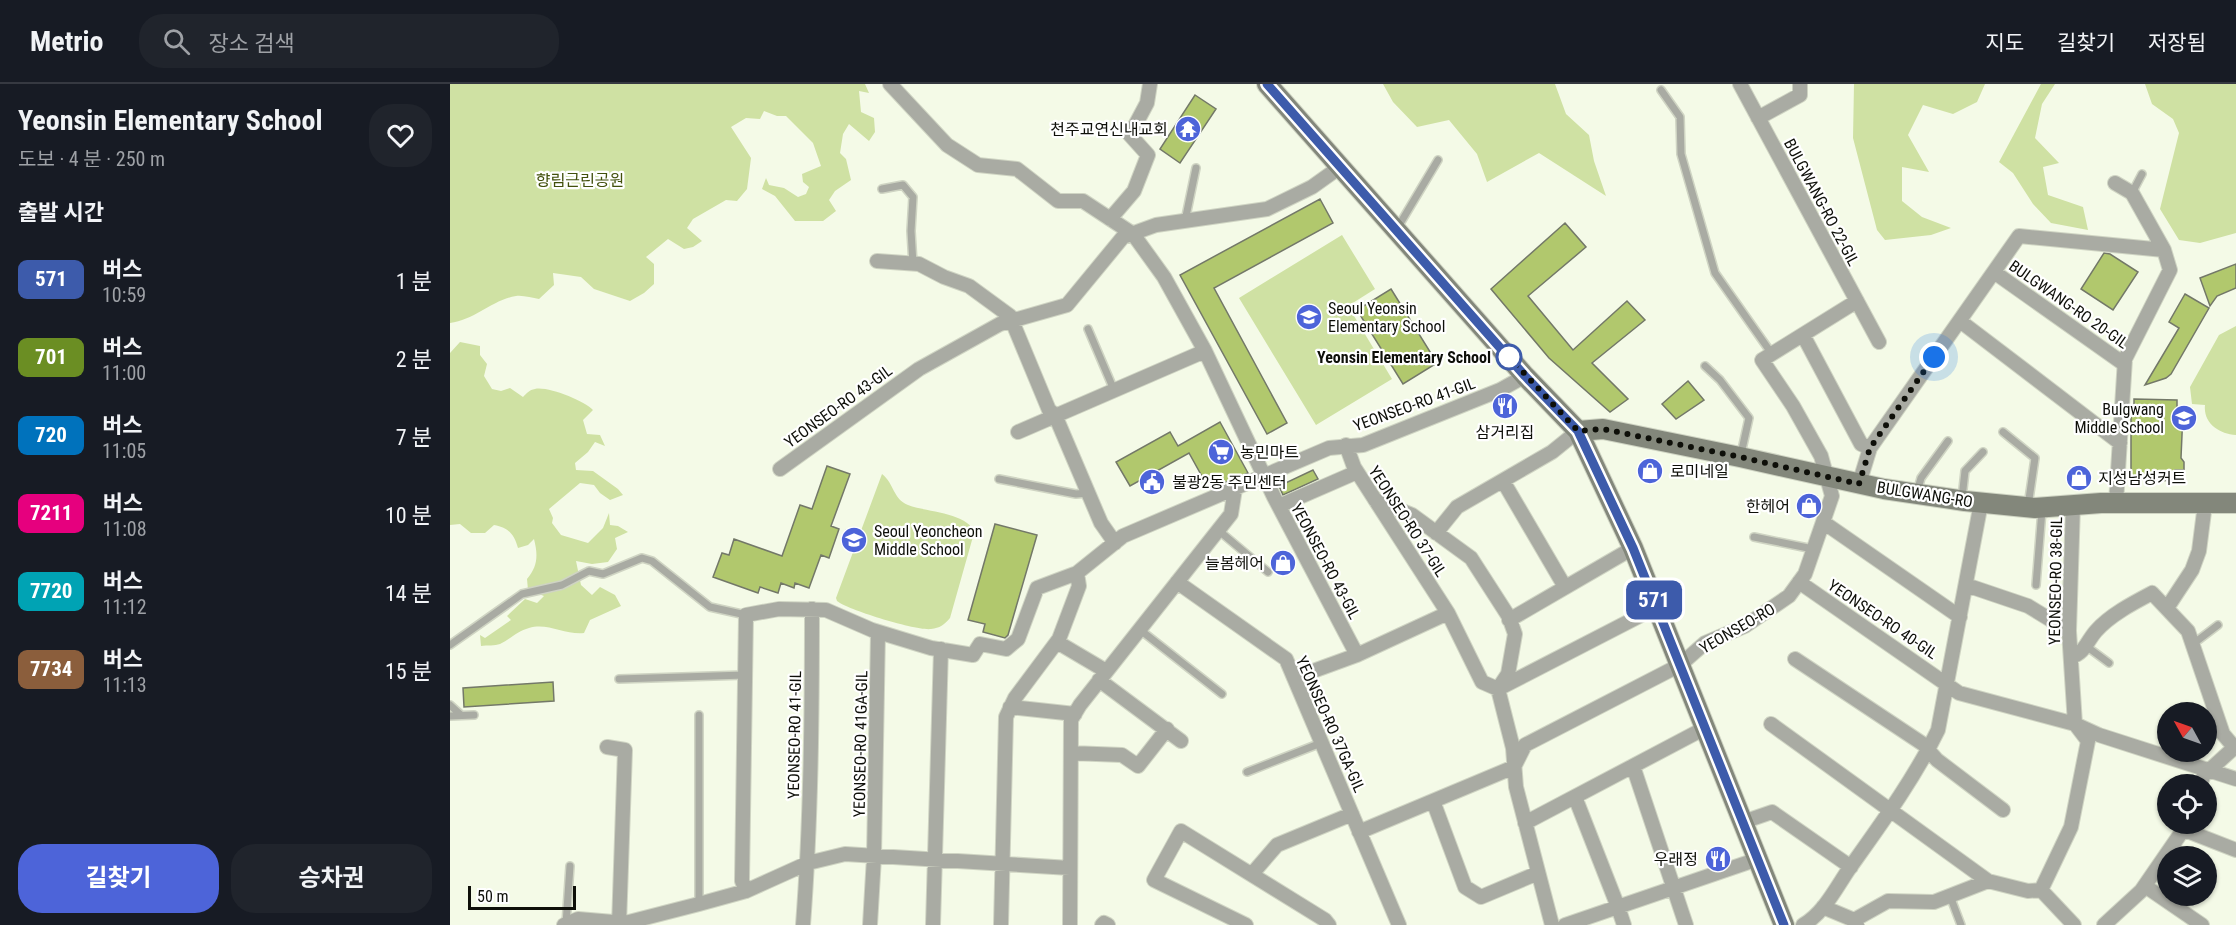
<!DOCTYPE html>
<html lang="ko">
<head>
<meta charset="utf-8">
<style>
	body { margin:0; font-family:"Roboto Condensed","Noto Sans KR",sans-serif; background:#20242c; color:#f1f3f6; height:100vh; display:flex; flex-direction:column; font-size:22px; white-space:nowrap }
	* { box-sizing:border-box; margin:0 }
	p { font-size:20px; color:#9ea1a6 }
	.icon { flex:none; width:33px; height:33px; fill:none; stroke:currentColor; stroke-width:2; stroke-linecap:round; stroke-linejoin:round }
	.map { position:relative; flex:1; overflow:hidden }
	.sheet { display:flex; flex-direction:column; background:#171b24; width:450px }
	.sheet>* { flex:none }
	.badge { padding:0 12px; border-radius:9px; font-size:21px; line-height:39px }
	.needle { width:39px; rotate:310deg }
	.buttons { position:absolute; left:1707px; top:618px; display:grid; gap:12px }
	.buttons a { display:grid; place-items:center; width:60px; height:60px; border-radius:50%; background:#171b24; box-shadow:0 2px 4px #0004; font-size:30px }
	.scale { position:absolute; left:18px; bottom:15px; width:108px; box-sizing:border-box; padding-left:6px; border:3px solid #0e0f09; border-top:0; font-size:16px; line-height:21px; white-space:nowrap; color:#0e0f09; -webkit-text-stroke:4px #fff; paint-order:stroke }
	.you { position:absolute; width:30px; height:30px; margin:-15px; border:4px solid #fff; border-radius:50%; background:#1a73e8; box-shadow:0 0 0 9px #1a73e833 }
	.map>.badge { position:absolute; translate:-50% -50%; box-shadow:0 0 0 3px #fff }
	h2 { padding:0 18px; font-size:22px; line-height:54px }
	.round { display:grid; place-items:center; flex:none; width:63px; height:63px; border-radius:24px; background:#20242c }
	.summary { display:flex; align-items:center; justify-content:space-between; height:102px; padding:0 18px }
	h1 { font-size:28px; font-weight:700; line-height:45px }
	.primary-button { display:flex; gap:12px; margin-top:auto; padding:12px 18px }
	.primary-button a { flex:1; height:69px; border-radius:24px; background:#4d64d9; color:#fff; font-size:24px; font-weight:700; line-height:69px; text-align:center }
	.primary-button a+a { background:#20242c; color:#f1f3f6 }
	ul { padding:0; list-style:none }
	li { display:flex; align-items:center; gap:18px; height:78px; padding:0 18px }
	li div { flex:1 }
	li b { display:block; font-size:22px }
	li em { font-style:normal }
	li .badge { min-width:66px; font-weight:700; text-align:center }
	header { display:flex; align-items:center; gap:36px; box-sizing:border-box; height:84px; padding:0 30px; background:#171b24; border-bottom:2px solid #363941 }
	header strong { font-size:28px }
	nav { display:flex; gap:33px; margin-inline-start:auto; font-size:21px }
	.search { width:420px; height:54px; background:#20242c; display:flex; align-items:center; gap:15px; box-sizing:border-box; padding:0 21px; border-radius:24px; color:#9ea1a6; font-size:22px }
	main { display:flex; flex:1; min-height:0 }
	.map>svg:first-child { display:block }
	.green { fill:#cfe1a3 }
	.building { fill:#b1c86d; stroke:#737868; stroke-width:1.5 }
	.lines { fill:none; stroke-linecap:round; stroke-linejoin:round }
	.service-casing { stroke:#cfd4c3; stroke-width:10 }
	.minor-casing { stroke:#cfd4c3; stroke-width:16 }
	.secondary-casing { stroke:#cfd4c3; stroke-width:22 }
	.service { stroke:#a9aba3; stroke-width:7 }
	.minor { stroke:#a9aba3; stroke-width:14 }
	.secondary { stroke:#83877b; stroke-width:20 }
	.line-casing { stroke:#fff; stroke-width:14 }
	.line { stroke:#3d5bab; stroke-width:9 }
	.walk { stroke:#0e0f09; stroke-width:6; stroke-dasharray:0 10.8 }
	.stop-dot { fill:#fff; stroke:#3d5bab; stroke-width:3 }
	.labels { text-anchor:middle; stroke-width:4.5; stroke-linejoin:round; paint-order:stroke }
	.poi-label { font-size:16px; fill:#0e0f09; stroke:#fff; text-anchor:start }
	.park-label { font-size:16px; fill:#42500c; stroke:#fff }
	.street-label { font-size:16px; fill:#0e0f09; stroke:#fff }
	.stop-label { font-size:16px; font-weight:bold; fill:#0e0f09; stroke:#fff; text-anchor:end }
</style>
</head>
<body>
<header>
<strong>Metrio</strong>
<div class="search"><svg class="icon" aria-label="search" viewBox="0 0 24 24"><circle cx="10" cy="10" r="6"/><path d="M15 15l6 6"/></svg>장소 검색</div>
<nav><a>지도</a><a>길찾기</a><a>저장됨</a></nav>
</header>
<main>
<section class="sheet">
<div class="summary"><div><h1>Yeonsin Elementary School</h1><p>도보 · 4 분 · 250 m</p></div><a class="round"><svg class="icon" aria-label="heart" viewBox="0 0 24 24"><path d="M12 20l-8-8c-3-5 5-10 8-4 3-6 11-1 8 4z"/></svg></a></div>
<h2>출발 시간</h2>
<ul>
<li><span class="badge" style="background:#3d5bab;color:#fff">571</span><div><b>버스</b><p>10:59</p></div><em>1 분</em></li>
<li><span class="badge" style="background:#6b8e23;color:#fff">701</span><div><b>버스</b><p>11:00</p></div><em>2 분</em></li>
<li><span class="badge" style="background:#0072bc;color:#fff">720</span><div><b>버스</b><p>11:05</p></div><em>7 분</em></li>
<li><span class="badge" style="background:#e6007e;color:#fff">7211</span><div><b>버스</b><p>11:08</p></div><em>10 분</em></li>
<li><span class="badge" style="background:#00a3b4;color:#fff">7720</span><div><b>버스</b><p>11:12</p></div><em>14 분</em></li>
<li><span class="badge" style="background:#8b5e3c;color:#fff">7734</span><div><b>버스</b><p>11:13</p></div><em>15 분</em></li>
</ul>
<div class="primary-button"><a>길찾기</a><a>승차권</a></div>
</section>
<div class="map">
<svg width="1786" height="841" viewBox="0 0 1786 841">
	<rect width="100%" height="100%" fill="#f4fae7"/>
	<path class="green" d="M 0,0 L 415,0 L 419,9 L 409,7 L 411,28 L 424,34 L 425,48 L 419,57 L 399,40 L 393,50 L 390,69 L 396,75 L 401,96 L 385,107 L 379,116 L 386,127 L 373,137 L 345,137 L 325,112 L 312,105 L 316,94 L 319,101 L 334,104 L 348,113 L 356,110 L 359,103 L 353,98 L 352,90 L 371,82 L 363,59 L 336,32 L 327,32 L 314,27 L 310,35 L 296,34 L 281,43 L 301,74 L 297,105 L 287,117 L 276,116 L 243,135 L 237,144 L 252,157 L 243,163 L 234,165 L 218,155 L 196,173 L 204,180 L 204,200 L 194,209 L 180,217 L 144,205 L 131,193 L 103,189 L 104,201 L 89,215 C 82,214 73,211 66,212 C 42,216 25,236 0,239 Z
		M 933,0 L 1105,0 L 1116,30 L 1139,51 L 1144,77 L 1156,112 L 1089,69 L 1037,98 L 1027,70 L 999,36 L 967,43 L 943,18 Z
		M 1404,0 L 1535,0 L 1527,18 L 1503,30 L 1473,21 L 1458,51 L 1479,88 L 1452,83 L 1452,117 L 1472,133 L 1501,144 L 1481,151 L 1435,156 L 1427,146 L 1403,54 Z
		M 1591,0 L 1605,0 L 1592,20 L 1585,54 L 1609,79 L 1593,83 L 1598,111 L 1633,123 L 1638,146 L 1601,139 L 1583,120 L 1563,89 L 1549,78 Z
		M 1695,0 L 1786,0 L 1786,149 L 1750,159 L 1729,156 L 1710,125 L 1729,49 L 1723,35 L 1702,20 Z
		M 892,151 L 925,205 L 898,222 L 942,295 L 866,341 L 789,214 Z
		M 1786,242 L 1786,351 C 1769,350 1753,339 1755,321 L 1742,320 L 1740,303 L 1769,251 Z
		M 10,258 L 30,262 L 30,271 L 37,280 L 34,292 L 42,305 L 51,307 L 60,304 L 73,313 C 77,309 79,306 85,305 C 98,302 134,317 143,326 L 133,336 L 137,350 L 150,351 L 155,362 L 145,358 L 138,368 L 125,379 L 126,386 L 143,387 L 168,405 L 173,411 L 160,416 L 150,409 L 144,401 L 130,399 L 99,425 L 103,434 L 102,439 L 111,451 L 138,459 L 153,444 L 159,429 L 160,441 L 168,442 L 178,448 L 165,454 L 167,465 L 158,478 L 142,480 L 126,477 L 131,501 L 142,511 L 150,503 L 165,511 L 171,522 L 140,536 L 134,549 C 115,551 97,538 79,544 C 68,547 60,555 50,560 C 45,562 37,561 31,562 L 30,551 L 35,554 L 61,536 L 57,532 L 75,515 L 87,519 L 94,512 L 78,506 L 77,495 C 88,482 88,471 84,455 L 78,461 L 68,464 C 64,450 59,444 44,441 L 35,449 L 21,449 L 10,440 L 0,441 L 0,269 Z
		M 432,390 C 444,399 443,415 458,421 C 476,428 520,429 524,449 L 500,534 C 494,541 490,544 481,545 C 467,547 398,526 387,517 L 386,514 Z"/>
	<path class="building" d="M 745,11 L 766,25 L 730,79 L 710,65 Z
		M 870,115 L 883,139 L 764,204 L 837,339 L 817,350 L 730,191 Z
		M 1115,139 L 1136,163 L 1078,212 L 1123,266 L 1177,217 L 1195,236 L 1142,279 L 1178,315 L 1160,328 L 1099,274 L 1041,205 Z
		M 1654,169 L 1660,170 L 1688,188 L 1663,226 L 1631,205 Z
		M 1786,180 L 1786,204 L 1767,212 L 1760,222 L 1750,194 Z
		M 941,205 L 987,279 L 953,300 L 907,226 Z
		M 1735,210 L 1759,224 L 1721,290 L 1716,294 L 1695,301 L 1729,244 L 1719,238 Z
		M 1238,297 L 1254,316 L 1226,335 L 1212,320 Z
		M 1684,315 L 1727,316 L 1727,328 L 1733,328 L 1731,374 L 1734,378 L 1734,386 L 1725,386 L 1725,397 L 1681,395 L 1681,323 L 1684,323 Z
		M 770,338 L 798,389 L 759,405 L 739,369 L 680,402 L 666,378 L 720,348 L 728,362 Z
		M 377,382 L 400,390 L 381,442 L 389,445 L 379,474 L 371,471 L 359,504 L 345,499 L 344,504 L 331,499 L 328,509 L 310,503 L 308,509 L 263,493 L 272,469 L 279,471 L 284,455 L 332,472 L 350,421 L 362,425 Z
		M 863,386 L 868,395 L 833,411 L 829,402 Z
		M 545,440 L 587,451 L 558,551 L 555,554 L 533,548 L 535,540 L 518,536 Z
		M 103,598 L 104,617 L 14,623 L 13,604 Z"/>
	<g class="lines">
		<g class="service-casing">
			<path id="service" d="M 1211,6 L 1230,33 L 1231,70 L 1265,189 L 1322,270
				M 432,105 L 453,101 L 463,113 L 461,147 L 463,180
				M 1682,109 L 1692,90
				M 735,137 L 746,84
				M 948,143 L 988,76
				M 638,245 L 664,306
				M 1255,282 L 1270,296 L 1299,334 L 1291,370
				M 1553,348 L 1585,374 L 1578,422
				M 549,395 L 626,410 L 638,409
				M 1467,408 L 1471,394 L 1498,357
				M 1512,414 L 1515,387 L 1533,368
				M 768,446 L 818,488
				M 1304,453 L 1363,465
				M 1586,501 L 1592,426
				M 689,545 L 772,610
				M 1743,560 L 1768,541
				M 0,561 L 72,510 L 112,501 L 139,487 L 153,490 L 192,474 L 202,477 L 260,523 L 296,531
				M 1636,562 L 1659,579
				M 169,595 L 295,591
				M 0,621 L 11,631
				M 249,631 L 249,820
				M 0,632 L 24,631
				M 797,688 L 871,659
				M 1500,812 L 1511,841
				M 116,840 L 120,782"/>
		</g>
		<g class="minor-casing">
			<path id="minor" d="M 440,0 L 497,61 L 528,81 L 567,85 L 608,117 L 633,117 L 683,150 L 714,193 L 755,267 L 824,413 L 907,571
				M 1290,0 L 1429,258
				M 1308,34 L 1350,11 L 1350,0
				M 1665,99 L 1682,109 L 1714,166 L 1720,186 L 1675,275 L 1666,419
				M 660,135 L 684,107 L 698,71 L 680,51 L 697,19 L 700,0
				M 427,177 L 469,180 L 494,193 L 519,202 L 560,232 L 599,326 L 605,331 L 651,439 L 665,459
				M 1544,188 L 1674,280
				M 1510,237 L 1670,359
				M 1353,251 L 1411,360 L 1420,364
				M 568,348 L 755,267
				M 896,361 L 904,383 L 998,529 L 1032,598 L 1048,605 L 1207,523
				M 330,385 L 469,285 L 550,240 L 617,221 L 673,153 L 706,141 L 817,125 L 862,103 L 890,83
				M 1053,397 L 1115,503
				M 1409,400 L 1420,364 L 1569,152 L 1714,166
				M 925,416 L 962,431 L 1021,474 L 1059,533 L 1065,550 L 1058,590 L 1048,605 L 1063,664 L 1066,703 L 1102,841
				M 829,422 L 907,388
				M 1373,438 L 1510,533
				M 986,449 L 1007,423 L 1102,368 L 1128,347
				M 727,498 L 836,575 L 949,841
				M 1349,498 L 1509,609 L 1625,640 L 1649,651 L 1786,695
				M 1516,501 L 1578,522 L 1619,547
				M 1717,524 L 1742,486 L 1749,467 L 1755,420
				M 1059,536 L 1183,464
				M 607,558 L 656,587
				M 1621,573 C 1635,569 1637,557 1646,547 C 1660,531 1683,519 1702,509 L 1738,547 L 1773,650 L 1784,663
				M 1345,575 L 1473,660 L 1487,676 L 1553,726
				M 844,594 L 907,571 L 998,529
				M 649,596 L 731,657
				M 560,623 L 625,630
				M 1321,640 L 1538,797
				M 157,663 L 175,666 L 169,841
				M 621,669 L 672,671 L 688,682 L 717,645
				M 1183,682 L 1236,841
				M 1750,700 L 1754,691 L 1786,662
				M 1125,713 L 1168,823 L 1174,841
				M 983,717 L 1015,803 L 1031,813 L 1088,789
				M 1293,738 L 1322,728 L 1401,783
				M 1075,739 L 1255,644
				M 1732,745 L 1786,766
				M 909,748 L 1064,683 L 1075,661 L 1230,581 L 1255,559 L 1295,542 L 1339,512 L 1355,490 L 1382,412 L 1371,372 L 1343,322 L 1312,276 L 1407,217
				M 802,790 L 827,761 L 902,730
				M 1695,802 L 1752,841
				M 1591,806 L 1621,743 L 1638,657 L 1625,640 L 1619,547 L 1623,421
				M 1591,806 L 1624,841
				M 296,807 L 292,797 L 296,531 L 329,525 L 376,526 L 422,546 L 481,564 L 523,571 L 530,560 L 556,565 L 568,555 L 587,504 L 627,489 L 673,452 L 879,364 L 913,361 L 1050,306 L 1075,292
				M 1373,823 L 1404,836 L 1407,841
				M 1404,836 L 1438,817 L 1484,818 L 1538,797 L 1578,807 L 1591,806
				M 114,841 L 128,835 L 175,839 L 249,820 L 296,807 L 358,779 L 395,770 L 620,784
				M 353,841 C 361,736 362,630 362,525
				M 420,841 L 424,773 L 428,548
				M 483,841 L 491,565
				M 551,841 L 556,633 L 565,614 L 609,555 L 629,502 L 627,489
				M 620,841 L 621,636 L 630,621 L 781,430 L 785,405
				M 652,841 L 654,839 L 658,841
				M 796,841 L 704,796 L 731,747 L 875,836 L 879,841
				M 1115,841 L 1308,775
				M 1353,841 C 1374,829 1386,804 1399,785 C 1431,740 1464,695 1488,646 L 1531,419
				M 1654,841 L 1691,807 L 1731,749 L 1734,740"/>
		</g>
		<g class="secondary-casing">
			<path id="secondary" d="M 817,0 L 1075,292 L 1128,347 L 1183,464 L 1334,841
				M 1128,347 L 1153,345 L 1290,373 L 1434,405 L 1515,417 L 1585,424 L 1651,419 L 1786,419"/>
		</g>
		<use href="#service" class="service"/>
		<use href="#minor" class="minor"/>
		<use href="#secondary" class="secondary"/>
	</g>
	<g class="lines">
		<g class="line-casing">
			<path id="line" d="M 817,0 L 1075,292 L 1128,347 L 1183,464 L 1334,841"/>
		</g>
		<use href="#line" class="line"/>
		<path class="walk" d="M 1059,273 L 1128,347 L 1153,345 L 1290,373 L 1409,400 L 1420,364 L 1484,273"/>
	</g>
	<defs>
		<g id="temple-disc" transform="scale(1.35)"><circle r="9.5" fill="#4d64d9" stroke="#fff"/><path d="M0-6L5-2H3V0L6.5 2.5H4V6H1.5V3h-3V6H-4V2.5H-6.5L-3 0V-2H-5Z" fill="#fff"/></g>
		<g id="school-disc" transform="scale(1.35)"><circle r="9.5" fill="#4d64d9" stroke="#fff"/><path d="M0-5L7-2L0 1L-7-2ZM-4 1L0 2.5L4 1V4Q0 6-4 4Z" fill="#fff"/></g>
		<g id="restaurant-disc" transform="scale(1.35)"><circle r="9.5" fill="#4d64d9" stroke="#fff"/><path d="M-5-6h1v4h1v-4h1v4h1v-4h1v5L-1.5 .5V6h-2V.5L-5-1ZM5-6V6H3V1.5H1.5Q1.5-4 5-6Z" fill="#fff"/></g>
		<g id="supermarket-disc" transform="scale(1.35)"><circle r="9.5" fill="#4d64d9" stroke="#fff"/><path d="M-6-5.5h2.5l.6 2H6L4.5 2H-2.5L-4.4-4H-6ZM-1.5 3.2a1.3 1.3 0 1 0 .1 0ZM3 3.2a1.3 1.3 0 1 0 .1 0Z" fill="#fff"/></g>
		<g id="shop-disc" transform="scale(1.35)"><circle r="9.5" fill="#4d64d9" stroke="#fff"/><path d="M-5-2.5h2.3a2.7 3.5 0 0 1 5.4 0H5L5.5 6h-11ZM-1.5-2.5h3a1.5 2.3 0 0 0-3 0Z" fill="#fff"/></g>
		<g id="civic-disc" transform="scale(1.35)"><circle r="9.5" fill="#4d64d9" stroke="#fff"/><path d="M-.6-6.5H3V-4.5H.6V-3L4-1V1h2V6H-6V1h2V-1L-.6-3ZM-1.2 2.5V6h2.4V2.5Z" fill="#fff"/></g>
	</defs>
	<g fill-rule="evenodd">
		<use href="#temple-disc" x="738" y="45"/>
		<use href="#school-disc" x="859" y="233"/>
		<use href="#restaurant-disc" x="1055" y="322"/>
		<use href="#school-disc" x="1734" y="334"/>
		<use href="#supermarket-disc" x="771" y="368"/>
		<use href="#shop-disc" x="1200" y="387"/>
		<use href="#shop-disc" x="1629" y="394"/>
		<use href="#civic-disc" x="702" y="398"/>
		<use href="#shop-disc" x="1359" y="422"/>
		<use href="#school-disc" x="404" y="456"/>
		<use href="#shop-disc" x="833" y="479"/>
		<use href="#restaurant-disc" x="1268" y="775"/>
	</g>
	<circle class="stop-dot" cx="1059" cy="273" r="12"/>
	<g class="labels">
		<g class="poi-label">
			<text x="718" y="51" text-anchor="end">천주교연신내교회</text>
			<text x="878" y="230">Seoul Yeonsin<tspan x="878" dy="18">Elementary School</tspan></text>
			<text x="1714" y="331" text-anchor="end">Bulgwang<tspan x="1714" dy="18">Middle School</tspan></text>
			<text x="1055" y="354" text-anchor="middle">삼거리집</text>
			<text x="790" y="374">농민마트</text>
			<text x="1220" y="393">로미네일</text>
			<text x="1648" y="400">지성남성커트</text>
			<text x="722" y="404">불광2동 주민센터</text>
			<text x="1340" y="428" text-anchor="end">한헤어</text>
			<text x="424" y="453">Seoul Yeoncheon<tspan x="424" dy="18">Middle School</tspan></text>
			<text x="814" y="485" text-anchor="end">늘봄헤어</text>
			<text x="1248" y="781" text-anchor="end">우래정</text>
		</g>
		<g class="park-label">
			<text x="130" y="102">향림근린공원</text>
		</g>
		<g class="street-label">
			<text transform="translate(1372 118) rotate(62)" y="6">BULGWANG-RO 22-GIL</text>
			<text transform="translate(1619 220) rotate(35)" y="6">BULGWANG-RO 20-GIL</text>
			<text transform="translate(964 320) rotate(-20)" y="6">YEONSEO-RO 41-GIL</text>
			<text transform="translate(388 322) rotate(-36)" y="6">YEONSEO-RO 43-GIL</text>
			<text transform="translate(1475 410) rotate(9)" y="6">BULGWANG-RO</text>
			<text transform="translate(958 437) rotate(57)" y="6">YEONSEO-RO 37-GIL</text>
			<text transform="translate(876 477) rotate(62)" y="6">YEONSEO-RO 43-GIL</text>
			<text transform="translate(1605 497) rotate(-89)" y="6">YEONSEO-RO 38-GIL</text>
			<text transform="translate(1433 535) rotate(34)" y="6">YEONSEO-RO 40-GIL</text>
			<text transform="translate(1287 544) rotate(-30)" y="6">YEONSEO-RO</text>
			<text transform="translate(881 640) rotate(66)" y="6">YEONSEO-RO 37GA-GIL</text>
			<text transform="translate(344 651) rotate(-89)" y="6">YEONSEO-RO 41-GIL</text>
			<text transform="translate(410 660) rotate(-89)" y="6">YEONSEO-RO 41GA-GIL</text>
		</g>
		<g class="stop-label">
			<text x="1041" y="279">Yeonsin Elementary School</text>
		</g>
	</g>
</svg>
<div class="buttons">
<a><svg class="needle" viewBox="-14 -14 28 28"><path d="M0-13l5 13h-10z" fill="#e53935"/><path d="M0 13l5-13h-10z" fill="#9ea1a6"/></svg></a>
<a><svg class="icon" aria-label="locate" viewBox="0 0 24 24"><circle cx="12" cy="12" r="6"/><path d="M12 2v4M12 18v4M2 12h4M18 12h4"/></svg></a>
<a><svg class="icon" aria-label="layers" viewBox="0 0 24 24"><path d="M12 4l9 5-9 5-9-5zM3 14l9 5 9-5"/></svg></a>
</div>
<div class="scale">50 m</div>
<div class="you" style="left:1484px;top:273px"></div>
<b class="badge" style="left:1204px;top:516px;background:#3d5bab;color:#fff">571</b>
</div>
</main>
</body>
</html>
